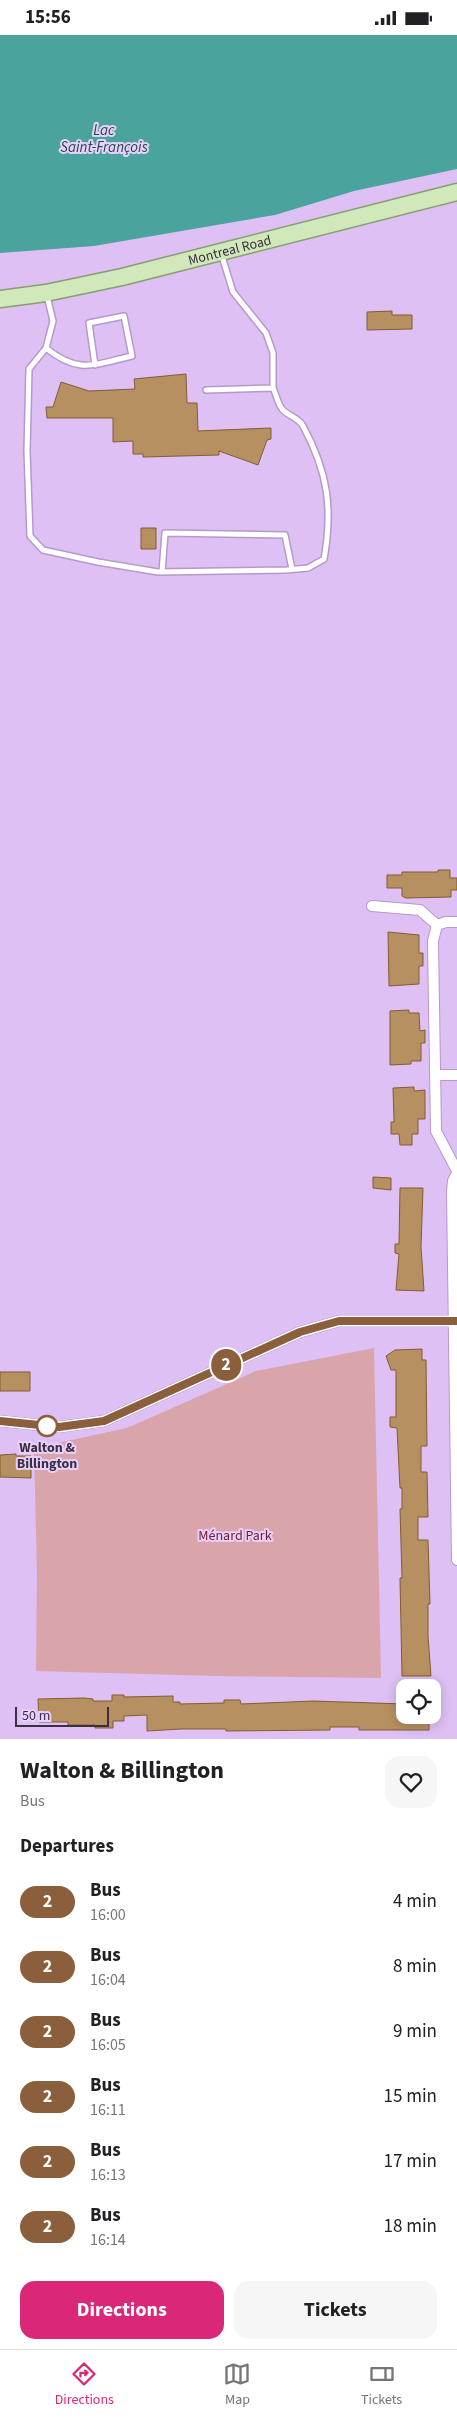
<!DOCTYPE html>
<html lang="en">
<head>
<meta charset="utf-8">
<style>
	body { margin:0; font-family:"Source Sans 3",sans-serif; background:#f6f6f6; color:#202124; height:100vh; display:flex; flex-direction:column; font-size:19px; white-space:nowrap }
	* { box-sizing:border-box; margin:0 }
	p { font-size:16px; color:#757577 }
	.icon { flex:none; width:28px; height:28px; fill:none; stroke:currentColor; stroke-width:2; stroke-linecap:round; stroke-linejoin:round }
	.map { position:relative; height:1704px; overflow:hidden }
	.details { display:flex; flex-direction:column; background:#fff; flex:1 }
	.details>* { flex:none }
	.badge { padding:0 10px; border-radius:16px; font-size:18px; line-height:32px }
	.fabs { position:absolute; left:396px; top:1644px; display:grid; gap:10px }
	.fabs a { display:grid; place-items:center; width:45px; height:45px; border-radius:10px; background:#fff; box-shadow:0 2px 12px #0003; font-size:25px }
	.scale { position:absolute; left:15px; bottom:12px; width:94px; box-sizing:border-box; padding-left:5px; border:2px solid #3b2f43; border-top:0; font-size:14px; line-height:18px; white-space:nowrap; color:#3b2f43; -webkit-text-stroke:4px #e8d0fa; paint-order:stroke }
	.map>.badge { position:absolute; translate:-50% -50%; box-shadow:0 0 0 2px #fff }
	h2 { padding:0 20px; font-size:19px; line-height:45px }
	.round { display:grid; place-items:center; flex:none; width:52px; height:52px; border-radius:15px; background:#f6f6f6 }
	.summary { display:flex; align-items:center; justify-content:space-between; height:85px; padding:0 20px }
	h1 { font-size:24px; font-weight:700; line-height:38px }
	.action { display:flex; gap:10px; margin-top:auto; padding:10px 20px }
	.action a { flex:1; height:58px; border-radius:15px; background:#db2777; color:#fff; font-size:20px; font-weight:700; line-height:58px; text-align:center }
	.action a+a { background:#f6f6f6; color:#202124 }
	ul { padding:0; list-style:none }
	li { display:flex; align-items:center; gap:15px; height:65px; padding:0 20px }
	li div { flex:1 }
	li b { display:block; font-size:19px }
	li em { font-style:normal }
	li .badge { min-width:55px; font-weight:700; text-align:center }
	.status { display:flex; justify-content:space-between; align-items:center; height:35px; padding:0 25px; background:#fff; direction:ltr }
	.status svg { height:14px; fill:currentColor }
	.tab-bar { display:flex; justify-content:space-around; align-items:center; height:70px; border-top:1px solid #e0e0e0; background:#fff; font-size:14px; color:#757577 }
	.tab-bar a { display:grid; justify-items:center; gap:2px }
	.tab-bar .active { color:#db2777 }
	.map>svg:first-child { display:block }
	.green { fill:#d9a5ab }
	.water { fill:#4ba39e }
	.building { fill:#b79062; stroke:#815d30 }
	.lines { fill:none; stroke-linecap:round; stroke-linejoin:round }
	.service-casing { stroke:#b699cb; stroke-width:8 }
	.minor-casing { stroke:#b699cb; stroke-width:12 }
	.primary-casing { stroke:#889e72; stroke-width:19 }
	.service { stroke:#fff; stroke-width:5 }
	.minor { stroke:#fff; stroke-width:10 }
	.primary { stroke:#d1e8ba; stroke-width:16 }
	.line-casing { stroke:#fff; stroke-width:11 }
	.line { stroke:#8b5e3c; stroke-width:8 }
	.stop-dot { fill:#fff; stroke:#8b5e3c; stroke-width:2.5 }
	.labels { text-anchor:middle; stroke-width:4; stroke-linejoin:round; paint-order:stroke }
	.street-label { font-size:14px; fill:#3b2f43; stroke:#e8d0fa }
	.stop-label { font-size:14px; font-weight:bold; fill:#3b2f43; stroke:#e8d0fa }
	.park-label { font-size:14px; fill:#6f1e31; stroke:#e8d0fa }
	.water-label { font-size:15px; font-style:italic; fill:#224b48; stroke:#e8d0fa }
</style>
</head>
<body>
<div class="status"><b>15:56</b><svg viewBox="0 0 49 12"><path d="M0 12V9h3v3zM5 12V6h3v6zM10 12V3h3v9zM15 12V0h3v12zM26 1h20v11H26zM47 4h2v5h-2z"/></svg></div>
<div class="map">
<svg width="457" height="1704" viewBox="0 0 457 1704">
	<rect width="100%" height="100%" fill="#dec0f4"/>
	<path class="green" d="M 374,1313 L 381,1643 L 215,1641 L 36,1636 L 37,1539 L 34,1413 L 127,1393 L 256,1336 Z"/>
	<path class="water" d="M 0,0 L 457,0 L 457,134 L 354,156 L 275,180 L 94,211 L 0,218 Z"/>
	<path class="building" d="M 392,276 L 392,280 L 412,280 L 412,294 L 367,295 L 367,277 Z
		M 186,339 L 187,368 L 197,368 L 198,396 L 271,393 L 271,404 L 267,405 L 258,430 L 219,416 L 219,420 L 143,422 L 143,419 L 133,419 L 133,406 L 113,407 L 113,383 L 47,383 L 46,372 L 53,372 L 61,347 L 89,356 L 135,354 L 134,344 Z
		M 141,493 L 156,493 L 156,514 L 141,514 Z
		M 438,835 L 450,835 L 450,843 L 457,843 L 457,855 L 451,855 L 451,862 L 406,863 L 402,861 L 402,853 L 387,853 L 387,840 L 402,840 L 402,837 L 438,837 Z
		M 388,897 L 419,900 L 419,918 L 423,918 L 423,931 L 419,931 L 419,949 L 389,951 Z
		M 409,975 L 409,978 L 419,978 L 420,996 L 425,995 L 425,1008 L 421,1008 L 421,1026 L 411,1026 L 411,1029 L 390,1030 L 390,976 Z
		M 414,1052 L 414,1056 L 425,1055 L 425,1084 L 418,1084 L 418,1099 L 412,1099 L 412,1110 L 400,1110 L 399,1099 L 391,1099 L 391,1087 L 394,1087 L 393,1053 Z
		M 373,1142 L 391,1143 L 391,1155 L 373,1153 Z
		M 400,1153 L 423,1153 L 421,1212 L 424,1256 L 396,1255 L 399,1219 L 395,1218 L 395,1209 L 399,1209 Z
		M 422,1314 L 422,1325 L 426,1325 L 427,1411 L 421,1411 L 421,1437 L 427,1437 L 428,1482 L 418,1482 L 418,1505 L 428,1505 L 430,1569 L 428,1569 L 428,1601 L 431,1641 L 402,1641 L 400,1543 L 402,1543 L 400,1474 L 402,1474 L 402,1453 L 400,1453 L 397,1393 L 390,1392 L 390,1382 L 396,1382 L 396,1335 L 391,1335 L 386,1321 L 395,1315 Z
		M 0,1337 L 30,1337 L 30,1356 L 0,1356 Z
		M 16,1419 L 16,1421 L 31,1421 L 31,1443 L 0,1442 L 0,1420 Z
		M 112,1660 L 124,1660 L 124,1662 L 173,1661 L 173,1667 L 180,1667 L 180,1669 L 224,1668 L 224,1665 L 240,1665 L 241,1669 L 313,1666 L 405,1669 L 405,1680 L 429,1680 L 429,1695 L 359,1695 L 359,1692 L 330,1692 L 330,1695 L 226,1696 L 226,1694 L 181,1694 L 147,1696 L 147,1680 L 124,1681 L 124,1686 L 113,1686 L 113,1693 L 95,1693 L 95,1690 L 68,1690 L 68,1687 L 39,1687 L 38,1664 L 84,1663 L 93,1664 L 93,1666 L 112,1666 Z"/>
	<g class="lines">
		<g class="service-casing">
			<path id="service" d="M 221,218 L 233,257 L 266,298 L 273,318 L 273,353
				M 47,261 L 53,286 L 46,313 C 79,340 95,329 132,321 L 124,281 L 89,288 L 95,330
				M 46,313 L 29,334 L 27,416 L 30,501 L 43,515 L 98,527 L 158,537 L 286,535 L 308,533 L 324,524 C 333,474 328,437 303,391 C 299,383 288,381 282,374 C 278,369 276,359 273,353 L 206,355
				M 162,537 L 165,498 L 285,500 L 292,534"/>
		</g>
		<g class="minor-casing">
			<path id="minor" d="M 372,871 L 420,875 L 437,890
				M 457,887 L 446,887 L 437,890 L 433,906 L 436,1096 L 457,1136
				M 437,1040 L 457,1040
				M 457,1138 L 453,1146 L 452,1156 L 457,1525
				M 0,1386 L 59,1392 L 104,1386 L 300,1297 L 339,1286 L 457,1286"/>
		</g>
		<g class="primary-casing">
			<g id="primary">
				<path id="s1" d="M 0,264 L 46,258 L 122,242 L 457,157"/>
			</g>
		</g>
		<use href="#service" class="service"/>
		<use href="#minor" class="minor"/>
		<use href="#primary" class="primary"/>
	</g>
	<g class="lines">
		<g class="line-casing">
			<path id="line" d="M 0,1386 L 59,1392 L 104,1386 L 300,1297 L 339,1286 L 457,1286"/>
		</g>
		<use href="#line" class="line"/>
	</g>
	<circle class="stop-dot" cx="47" cy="1391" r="10"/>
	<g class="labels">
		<g class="street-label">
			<text dy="5" stroke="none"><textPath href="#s1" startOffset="235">Montreal Road</textPath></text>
		</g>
		<g class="stop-label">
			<text x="47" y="1417">Walton &amp;<tspan x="47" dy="16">Billington</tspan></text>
		</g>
		<g class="park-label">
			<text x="235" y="1505">Ménard Park</text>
		</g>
		<g class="water-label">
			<text x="104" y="100">Lac<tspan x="104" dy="17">Saint-François</tspan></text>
		</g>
	</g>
</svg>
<div class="fabs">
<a><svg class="icon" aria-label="locate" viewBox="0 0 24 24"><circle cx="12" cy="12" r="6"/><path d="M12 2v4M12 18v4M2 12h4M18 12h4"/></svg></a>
</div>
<div class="scale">50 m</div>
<b class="badge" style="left:226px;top:1330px;background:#8b5e3c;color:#fff">2</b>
</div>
<section class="details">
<div class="summary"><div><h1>Walton &amp; Billington</h1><p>Bus</p></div><a class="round"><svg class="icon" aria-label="heart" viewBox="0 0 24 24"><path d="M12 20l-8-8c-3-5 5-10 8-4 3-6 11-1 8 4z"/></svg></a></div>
<h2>Departures</h2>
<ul>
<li><span class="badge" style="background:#8b5e3c;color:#fff">2</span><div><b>Bus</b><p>16:00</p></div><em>4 min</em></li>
<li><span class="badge" style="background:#8b5e3c;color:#fff">2</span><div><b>Bus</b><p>16:04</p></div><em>8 min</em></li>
<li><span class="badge" style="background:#8b5e3c;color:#fff">2</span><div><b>Bus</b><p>16:05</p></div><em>9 min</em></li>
<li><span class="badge" style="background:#8b5e3c;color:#fff">2</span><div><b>Bus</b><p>16:11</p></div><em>15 min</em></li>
<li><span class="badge" style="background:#8b5e3c;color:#fff">2</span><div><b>Bus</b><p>16:13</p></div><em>17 min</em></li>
<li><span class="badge" style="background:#8b5e3c;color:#fff">2</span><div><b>Bus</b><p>16:14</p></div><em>18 min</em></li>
</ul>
<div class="action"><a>Directions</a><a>Tickets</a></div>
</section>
<nav class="tab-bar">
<a class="active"><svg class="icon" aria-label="directions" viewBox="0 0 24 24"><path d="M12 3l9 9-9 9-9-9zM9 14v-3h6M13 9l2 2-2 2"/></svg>Directions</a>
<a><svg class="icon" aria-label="map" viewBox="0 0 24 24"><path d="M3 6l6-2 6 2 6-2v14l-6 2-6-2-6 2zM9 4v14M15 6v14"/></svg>Map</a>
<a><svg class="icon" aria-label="tickets" viewBox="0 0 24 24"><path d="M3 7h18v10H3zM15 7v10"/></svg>Tickets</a>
</nav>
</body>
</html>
